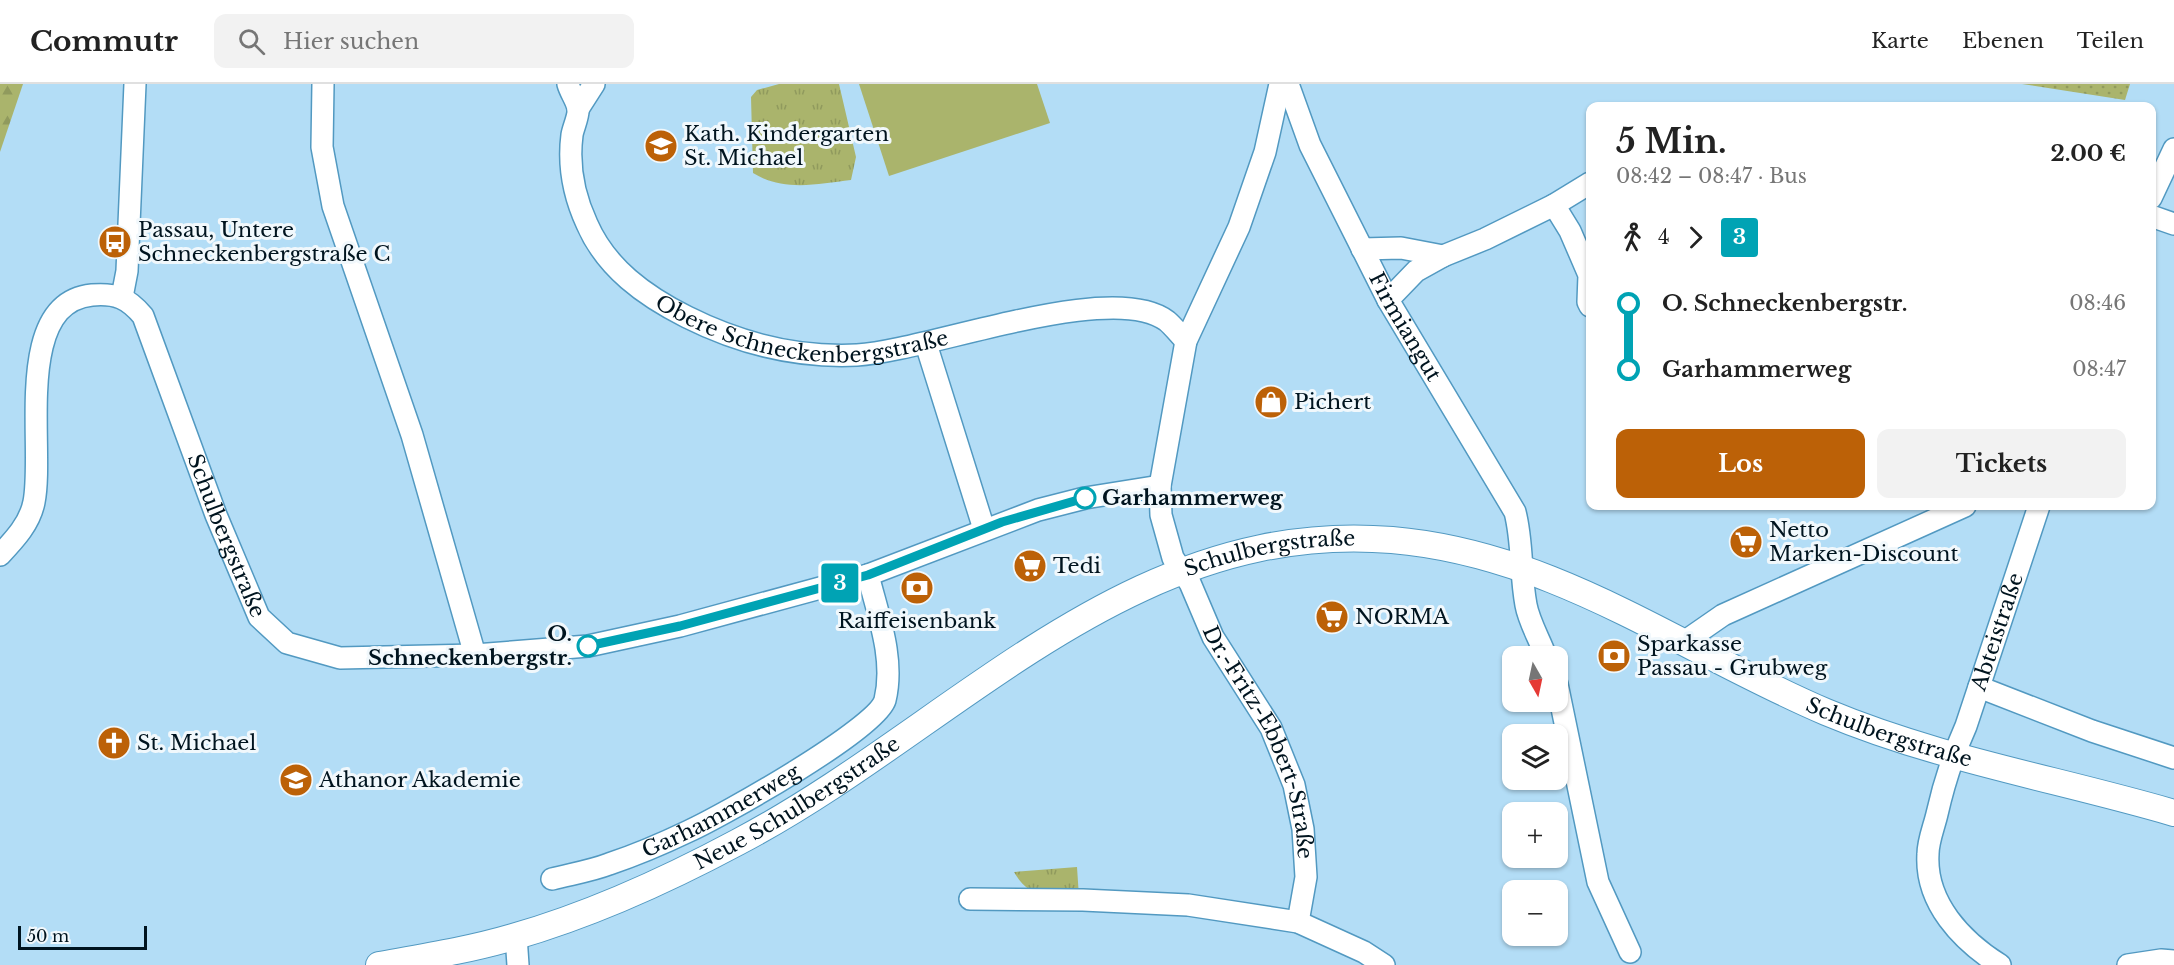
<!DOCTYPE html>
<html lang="de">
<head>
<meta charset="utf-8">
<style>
	body { margin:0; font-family:"Libre Baskerville",serif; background:#f2f2f2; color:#222; height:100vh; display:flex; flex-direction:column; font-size:22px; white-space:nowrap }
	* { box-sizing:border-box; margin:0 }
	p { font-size:20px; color:#767676 }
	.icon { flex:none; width:33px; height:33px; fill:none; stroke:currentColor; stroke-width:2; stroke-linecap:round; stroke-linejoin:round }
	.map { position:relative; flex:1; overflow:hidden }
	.details { position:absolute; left:1586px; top:18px; width:570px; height:408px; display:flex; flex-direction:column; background:#fff; border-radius:12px; box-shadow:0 2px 4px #0004 }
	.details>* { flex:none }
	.badge { padding:0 12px; border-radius:4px; font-size:21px; line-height:39px }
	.needle { width:39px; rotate:171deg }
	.fabs { position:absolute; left:1502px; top:562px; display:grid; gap:12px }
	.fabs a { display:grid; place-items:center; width:66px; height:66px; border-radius:12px; background:#fff; box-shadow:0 2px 4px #0004; font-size:30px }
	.scale { position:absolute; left:18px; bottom:15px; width:129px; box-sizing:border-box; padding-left:6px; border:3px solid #00141f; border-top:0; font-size:16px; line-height:21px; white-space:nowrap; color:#00141f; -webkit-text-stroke:4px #f1f8fc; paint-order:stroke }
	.map>.badge { position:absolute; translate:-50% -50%; box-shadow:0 0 0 3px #fff }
	.legs { display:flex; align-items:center; gap:9px; height:66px; padding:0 30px; font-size:20px }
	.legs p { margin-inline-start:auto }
	.headline { display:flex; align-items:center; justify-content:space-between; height:102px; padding:0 30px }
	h1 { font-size:33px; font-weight:800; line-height:45px }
	.button { display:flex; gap:12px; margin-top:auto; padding:12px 30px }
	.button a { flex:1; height:69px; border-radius:12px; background:#bc6107; color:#fff; font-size:24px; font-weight:800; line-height:69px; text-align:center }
	.button a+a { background:#f2f2f2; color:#222 }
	ul { padding:0 30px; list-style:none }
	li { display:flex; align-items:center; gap:21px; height:66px; font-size:22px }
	li i { display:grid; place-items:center; width:9px; height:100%; margin:0 8px; background:currentColor }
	li i::after { content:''; width:15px; height:15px; margin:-8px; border:4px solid; border-radius:50%; background:#fff }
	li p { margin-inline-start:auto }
	li:first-child i { background:linear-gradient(#0000 50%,currentColor 0) }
	li:last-child i { background:linear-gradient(currentColor 50%,#0000 0) }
	header { display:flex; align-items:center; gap:36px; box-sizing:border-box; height:84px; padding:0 30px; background:#fff; border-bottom:2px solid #e0e0e0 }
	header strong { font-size:28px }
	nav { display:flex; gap:33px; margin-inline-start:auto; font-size:21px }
	.search { width:420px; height:54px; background:#f2f2f2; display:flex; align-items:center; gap:15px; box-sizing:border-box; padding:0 21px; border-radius:12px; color:#767676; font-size:22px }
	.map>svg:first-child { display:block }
	.grass { fill:url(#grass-dots) }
	.forest { fill:url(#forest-firs) }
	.park { fill:url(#park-tufts) }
	.pitch { fill:#aab46c }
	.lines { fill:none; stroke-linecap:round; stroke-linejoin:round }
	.minor-casing { stroke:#5299c1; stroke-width:24 }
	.tertiary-casing { stroke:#5299c1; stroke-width:28 }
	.minor { stroke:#fff; stroke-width:21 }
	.tertiary { stroke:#fff; stroke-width:26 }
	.line-1-casing { stroke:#fff; stroke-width:14 }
	.line-1 { stroke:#00a3b4; stroke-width:9 }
	.stop-1-dot { fill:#fff; stroke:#00a3b4; stroke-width:3 }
	.labels { text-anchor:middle; stroke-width:6; stroke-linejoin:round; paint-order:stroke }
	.poi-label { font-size:21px; fill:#00141f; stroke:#f1f8fc; text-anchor:start }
	.street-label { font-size:21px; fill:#00141f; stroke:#f1f8fc }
	.stop-label { font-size:21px; font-weight:bold; fill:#00141f; stroke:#f1f8fc; text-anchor:start }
</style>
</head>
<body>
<header>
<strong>Commutr</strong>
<div class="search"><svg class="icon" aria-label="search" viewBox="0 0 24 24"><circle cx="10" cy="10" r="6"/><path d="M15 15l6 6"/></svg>Hier suchen</div>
<nav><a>Karte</a><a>Ebenen</a><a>Teilen</a></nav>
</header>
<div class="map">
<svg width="2174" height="881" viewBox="0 0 2174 881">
	<defs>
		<pattern id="grass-dots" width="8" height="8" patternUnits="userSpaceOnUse" patternTransform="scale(1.5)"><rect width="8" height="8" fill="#aab46c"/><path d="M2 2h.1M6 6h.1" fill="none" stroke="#909a5d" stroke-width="1.8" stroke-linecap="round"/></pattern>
		<pattern id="forest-firs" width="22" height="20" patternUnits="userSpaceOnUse" patternTransform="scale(1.5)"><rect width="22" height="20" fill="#aab46c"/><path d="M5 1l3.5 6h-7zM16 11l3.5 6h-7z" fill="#909a5d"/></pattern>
		<pattern id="park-tufts" width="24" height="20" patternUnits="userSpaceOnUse" patternTransform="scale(1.5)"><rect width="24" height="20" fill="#aab46c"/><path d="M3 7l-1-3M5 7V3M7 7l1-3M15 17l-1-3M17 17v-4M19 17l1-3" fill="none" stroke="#909a5d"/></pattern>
	</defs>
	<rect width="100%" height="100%" fill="#b3ddf6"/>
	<path class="grass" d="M 2022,0 L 2130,0 L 2125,16 Z"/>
	<path class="forest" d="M 0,0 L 23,0 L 0,68 Z"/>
	<path class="park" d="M 779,0 L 839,0 L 856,73 L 851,96 C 817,100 784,108 753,89 L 751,13 L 757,6 Z
		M 1077,783 L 1079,813 C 1049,812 1031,817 1014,788 Z"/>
	<path class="pitch" d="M 859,0 L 1037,0 L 1050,39 L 889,92 Z"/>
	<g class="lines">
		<g class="minor-casing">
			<g id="minor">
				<path d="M 323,0 L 322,63 L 333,122 L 412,351 L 475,571"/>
				<path id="s1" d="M 568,0 C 570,8 577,17 578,25 C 579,32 573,44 572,51 C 568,82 574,112 587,140 C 606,184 645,212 687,233 C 741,260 796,274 857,271 C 928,267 1112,195 1167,237 C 1174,243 1180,251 1186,257"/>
				<path id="s2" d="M 1288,0 L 1310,61 L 1388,216 L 1515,428 C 1523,459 1520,489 1526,521 C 1529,538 1540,556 1546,573"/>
				<path d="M 578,25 L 594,0"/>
				<path d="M 2151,114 L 2174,65"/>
				<path d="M 1554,121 L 1570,147 L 1589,191 L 1588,218 L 1590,222"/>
				<path d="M 2151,132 L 2174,140"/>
				<path d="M 1362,165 L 1401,164 L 1443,172"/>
				<path d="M 122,213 L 127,187 L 135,0"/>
				<path d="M 1388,216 L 1416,187 L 1443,172 L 1485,155 L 1554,121 L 1590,99"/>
				<path d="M 926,260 L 984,445"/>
				<path d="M 1160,402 L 1186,257 L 1239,143 L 1265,68 L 1280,0"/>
				<path id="s3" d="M 0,471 C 15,455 30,439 34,418 C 45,364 12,219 92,211 C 116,209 128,214 143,232 L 216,431 L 259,533 L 287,559 L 340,574 L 475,571 L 588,562 L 680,542 L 868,491 L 1038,426 L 1085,414 L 1160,402 L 1161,431 L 1173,474 L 1190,499 L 1213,553 L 1271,644 L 1294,701 L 1303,745 L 1306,793 L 1298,838"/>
				<path d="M 1684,558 L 1723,531 L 1965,422"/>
				<path d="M 1557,600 L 1598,798 L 1630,868"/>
				<path d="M 1979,603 L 2092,647 L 2174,674"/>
				<path id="s4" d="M 552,795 C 571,790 591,787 609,780 C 636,771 664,759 689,747 C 722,732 877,645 885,616 C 895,575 878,531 868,491"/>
				<path d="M 970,815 L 1083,816 L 1188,821 L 1298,838 L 1364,868 L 1384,881"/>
				<path d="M 516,852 L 518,881"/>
				<path id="s5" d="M 2000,881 C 1962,857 1925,819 1928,770 C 1928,757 1934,743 1937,730 C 1944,699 1953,671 1966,642 L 2039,422"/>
				<path d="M 2128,881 L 2161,876 L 2174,877"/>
			</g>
		</g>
		<g class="tertiary-casing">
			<g id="tertiary">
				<path id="s6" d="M 379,881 C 424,873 469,866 513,853 C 590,831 667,796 738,758 C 953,645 1127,434 1392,456 C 1556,470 1680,566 1826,628 C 1938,675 2058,695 2174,729"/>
			</g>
		</g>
		<use href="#minor" class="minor"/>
		<use href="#tertiary" class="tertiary"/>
	</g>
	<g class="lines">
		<g class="line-1-casing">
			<path id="line-1" d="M 588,562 L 680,542 L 868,491 L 1002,438 L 1085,414"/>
		</g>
		<use href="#line-1" class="line-1"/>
	</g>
	<defs>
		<g id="school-disc" transform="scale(1.725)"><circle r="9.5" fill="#bc6107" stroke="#f1f8fc"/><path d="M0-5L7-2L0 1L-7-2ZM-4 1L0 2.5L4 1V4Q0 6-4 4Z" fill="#fff"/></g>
		<g id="bus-disc" transform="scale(1.725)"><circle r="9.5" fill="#bc6107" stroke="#f1f8fc"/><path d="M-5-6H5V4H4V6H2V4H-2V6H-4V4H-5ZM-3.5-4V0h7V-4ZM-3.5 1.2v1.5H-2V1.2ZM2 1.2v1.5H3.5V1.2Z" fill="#fff"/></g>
		<g id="shop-disc" transform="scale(1.725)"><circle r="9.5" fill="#bc6107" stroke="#f1f8fc"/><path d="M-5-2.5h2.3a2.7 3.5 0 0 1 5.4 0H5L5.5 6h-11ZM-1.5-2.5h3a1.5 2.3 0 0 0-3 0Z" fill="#fff"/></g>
		<g id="supermarket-disc" transform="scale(1.725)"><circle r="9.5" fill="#bc6107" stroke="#f1f8fc"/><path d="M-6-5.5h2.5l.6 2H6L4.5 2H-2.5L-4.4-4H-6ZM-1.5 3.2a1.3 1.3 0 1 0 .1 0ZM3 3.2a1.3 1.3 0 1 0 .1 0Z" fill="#fff"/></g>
		<g id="bank-disc" transform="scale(1.725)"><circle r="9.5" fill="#bc6107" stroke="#f1f8fc"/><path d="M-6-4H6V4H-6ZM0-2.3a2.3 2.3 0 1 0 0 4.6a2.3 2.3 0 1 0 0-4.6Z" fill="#fff"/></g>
		<g id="church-disc" transform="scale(1.725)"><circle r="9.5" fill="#bc6107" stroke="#f1f8fc"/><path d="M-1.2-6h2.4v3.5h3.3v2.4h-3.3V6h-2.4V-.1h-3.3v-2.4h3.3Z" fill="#fff"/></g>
		<g id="university-disc" transform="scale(1.725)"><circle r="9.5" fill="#bc6107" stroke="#f1f8fc"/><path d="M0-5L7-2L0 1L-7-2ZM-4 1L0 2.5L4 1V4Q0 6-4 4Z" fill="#fff"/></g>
	</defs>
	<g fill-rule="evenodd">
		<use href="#school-disc" x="661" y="62"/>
		<use href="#bus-disc" x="115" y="158"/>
		<use href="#shop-disc" x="1271" y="318"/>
		<use href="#supermarket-disc" x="1746" y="458"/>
		<use href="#supermarket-disc" x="1030" y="482"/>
		<use href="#bank-disc" x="917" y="504"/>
		<use href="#supermarket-disc" x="1332" y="533"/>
		<use href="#bank-disc" x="1614" y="572"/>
		<use href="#church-disc" x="114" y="659"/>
		<use href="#university-disc" x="296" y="696"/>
	</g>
	<g class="stop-1-dot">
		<circle cx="1085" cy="414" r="10"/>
		<circle cx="588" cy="562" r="10"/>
	</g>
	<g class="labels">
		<g class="poi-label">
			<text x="684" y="57">Kath. Kindergarten<tspan x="684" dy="24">St. Michael</tspan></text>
			<text x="138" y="153">Passau, Untere<tspan x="138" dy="24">Schneckenbergstraße C</tspan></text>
			<text x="1294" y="325">Pichert</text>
			<text x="1769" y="453">Netto<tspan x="1769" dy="24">Marken-Discount</tspan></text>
			<text x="1053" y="489">Tedi</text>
			<text x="1355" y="540">NORMA</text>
			<text x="917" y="544" text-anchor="middle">Raiffeisenbank</text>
			<text x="1637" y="567">Sparkasse<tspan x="1637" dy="24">Passau - Grubweg</tspan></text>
			<text x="137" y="666">St. Michael</text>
			<text x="319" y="703">Athanor Akademie</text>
		</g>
		<g class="street-label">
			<text dy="7" stroke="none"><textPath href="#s1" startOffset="402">Obere Schneckenbergstraße</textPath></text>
			<text dy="7" stroke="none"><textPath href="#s2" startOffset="270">Firmiangut</textPath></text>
			<text dy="7" stroke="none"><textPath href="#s3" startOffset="590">Schulbergstraße</textPath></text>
			<text dy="7" stroke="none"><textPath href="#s6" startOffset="993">Schulbergstraße</textPath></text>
			<text dy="7" stroke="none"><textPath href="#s5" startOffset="372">Abteistraße</textPath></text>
			<text dy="7" stroke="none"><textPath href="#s6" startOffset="1653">Schulbergstraße</textPath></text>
			<text dy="7" stroke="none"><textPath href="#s3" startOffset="1894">Dr.-Fritz-Ebbert-Straße</textPath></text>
			<text dy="7" stroke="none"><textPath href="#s6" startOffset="452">Neue Schulbergstraße</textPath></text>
			<text dy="7" stroke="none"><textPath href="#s4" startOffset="183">Garhammerweg</textPath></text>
		</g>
		<g class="stop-label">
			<text x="1102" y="421">Garhammerweg</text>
			<text x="572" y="557" text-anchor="end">O.<tspan x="572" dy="24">Schneckenbergstr.</tspan></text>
		</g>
	</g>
</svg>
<div class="fabs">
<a><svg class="needle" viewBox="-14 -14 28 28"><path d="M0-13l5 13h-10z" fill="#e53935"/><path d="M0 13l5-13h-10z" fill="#767676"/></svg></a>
<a><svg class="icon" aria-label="layers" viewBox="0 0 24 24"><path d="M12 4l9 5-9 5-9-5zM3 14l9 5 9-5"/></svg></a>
<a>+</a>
<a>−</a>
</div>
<div class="scale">50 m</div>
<b class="badge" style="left:840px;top:499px;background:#00a3b4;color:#fff">3</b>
<section class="details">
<div class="headline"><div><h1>5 Min.</h1><p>08:42 – 08:47 · Bus</p></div><b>2.00 €</b></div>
<div class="legs"><svg class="icon" aria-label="walk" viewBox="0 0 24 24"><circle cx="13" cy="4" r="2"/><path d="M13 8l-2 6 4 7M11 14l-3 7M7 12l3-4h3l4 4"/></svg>4<svg class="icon" aria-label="forward" viewBox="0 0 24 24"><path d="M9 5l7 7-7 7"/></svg><b class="badge" style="background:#00a3b4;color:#fff">3</b></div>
<ul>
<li><i style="color:#00a3b4"></i><b>O. Schneckenbergstr.</b><p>08:46</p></li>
<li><i style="color:#00a3b4"></i><b>Garhammerweg</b><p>08:47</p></li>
</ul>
<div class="button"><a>Los</a><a>Tickets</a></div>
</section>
</div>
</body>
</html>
